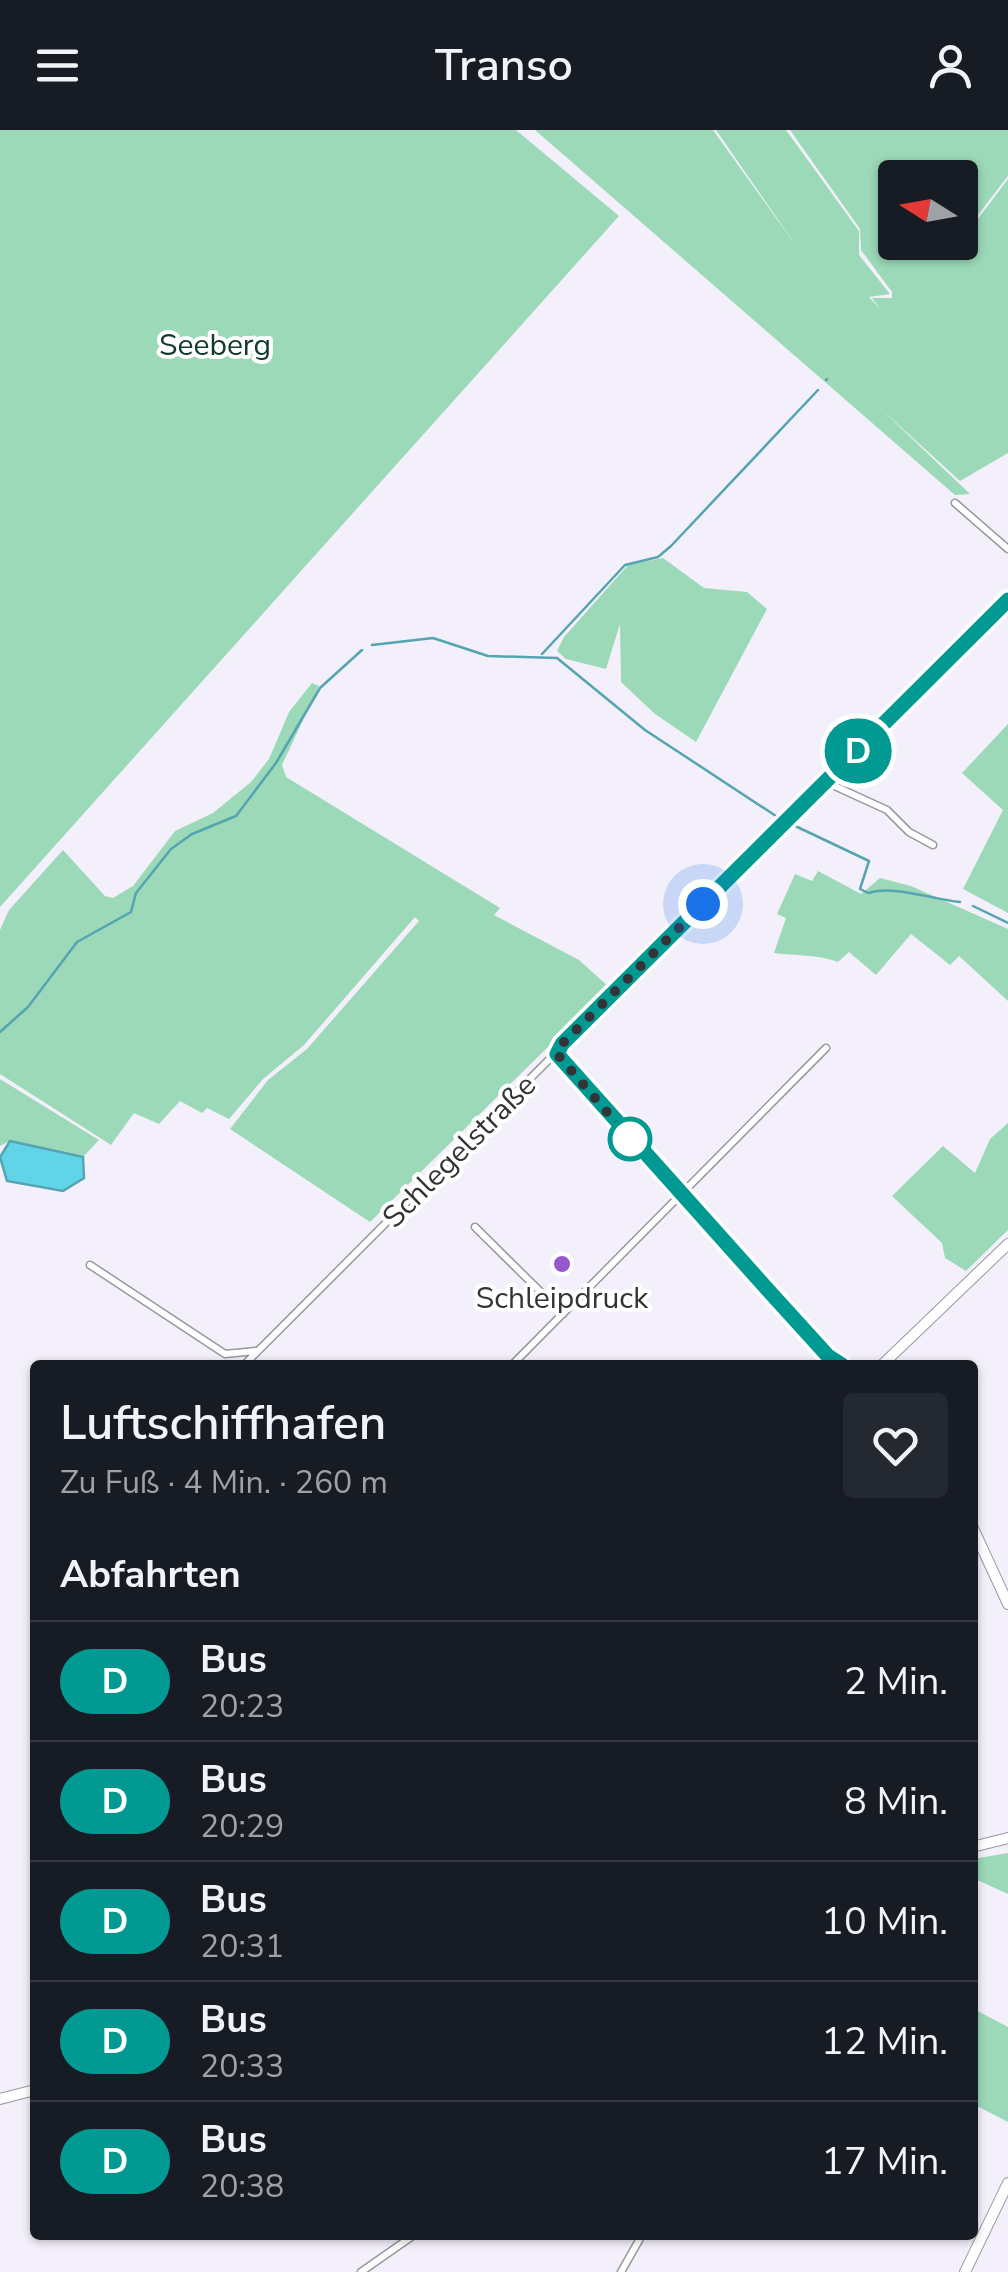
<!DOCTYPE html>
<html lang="de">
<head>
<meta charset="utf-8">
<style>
	body { margin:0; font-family:"Nunito Sans",sans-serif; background:#242831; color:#f1f3f6; height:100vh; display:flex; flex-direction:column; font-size:38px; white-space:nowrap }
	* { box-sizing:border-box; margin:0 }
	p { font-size:32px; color:#9ea1a6 }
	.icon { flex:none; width:55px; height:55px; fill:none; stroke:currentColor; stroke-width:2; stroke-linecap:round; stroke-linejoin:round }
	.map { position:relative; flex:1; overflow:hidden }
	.details { position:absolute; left:30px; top:1230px; width:948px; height:880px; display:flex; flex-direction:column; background:#171b24; border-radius:10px; box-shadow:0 2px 8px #0004 }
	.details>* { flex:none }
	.badge { padding:0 20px; border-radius:32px; font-size:35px; line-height:65px }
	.needle { width:65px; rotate:281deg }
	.tools { position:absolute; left:878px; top:30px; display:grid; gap:20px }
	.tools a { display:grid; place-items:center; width:100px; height:100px; border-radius:10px; background:#171b24; box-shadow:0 2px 8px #0004; font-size:50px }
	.you { position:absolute; width:50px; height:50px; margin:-25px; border:8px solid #fff; border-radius:50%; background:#1a73e8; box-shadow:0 0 0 15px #1a73e833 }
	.map>.badge { position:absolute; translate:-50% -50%; box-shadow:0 0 0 5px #fff }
	h2 { padding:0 30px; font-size:38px; line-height:90px }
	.round { display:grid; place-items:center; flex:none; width:105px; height:105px; border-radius:10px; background:#242831 }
	.head { display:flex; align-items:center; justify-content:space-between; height:170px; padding:0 30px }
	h1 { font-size:48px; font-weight:600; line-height:75px }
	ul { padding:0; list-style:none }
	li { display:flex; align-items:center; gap:30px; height:120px; padding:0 30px; border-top:2px solid #363941 }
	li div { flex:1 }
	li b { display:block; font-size:38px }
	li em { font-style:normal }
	li .badge { min-width:110px; font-weight:700; text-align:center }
	header { display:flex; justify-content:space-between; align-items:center; height:130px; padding:0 30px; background:#171b24; font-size:45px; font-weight:600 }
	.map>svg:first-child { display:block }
	.green { fill:#9bd9b8 }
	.water { fill:#61d5e7; stroke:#54a4b2; stroke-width:2.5 }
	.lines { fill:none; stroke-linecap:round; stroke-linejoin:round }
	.stream { stroke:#54a4b2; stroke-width:2.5 }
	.minor-casing { stroke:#9a96a0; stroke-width:9 }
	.secondary-casing { stroke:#9a96a0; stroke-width:12 }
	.primary-casing { stroke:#9a96a0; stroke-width:12 }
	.minor { stroke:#fff; stroke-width:6 }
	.secondary { stroke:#fff; stroke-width:10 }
	.primary { stroke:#fff; stroke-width:10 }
	.line-casing { stroke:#fff; stroke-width:22 }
	.line { stroke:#009a93; stroke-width:15 }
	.walk { stroke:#343337; stroke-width:10; stroke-dasharray:0 18 }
	.stop-dot { fill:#fff; stroke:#009a93; stroke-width:5 }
	.poi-dot { fill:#9857cd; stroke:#fff; stroke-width:4 }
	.labels { text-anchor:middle; stroke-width:8; stroke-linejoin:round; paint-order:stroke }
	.park-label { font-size:30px; fill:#133a28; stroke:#fff }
	.street-label { font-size:30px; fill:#343337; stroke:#fff }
	.poi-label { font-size:30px; fill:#343337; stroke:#fff }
</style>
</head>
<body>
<header><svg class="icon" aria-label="menu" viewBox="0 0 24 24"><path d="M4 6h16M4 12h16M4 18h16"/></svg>Transo<svg class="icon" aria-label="person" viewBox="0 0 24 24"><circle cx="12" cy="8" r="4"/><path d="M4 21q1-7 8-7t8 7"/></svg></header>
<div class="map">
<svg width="1008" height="2142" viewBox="0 0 1008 2142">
	<rect width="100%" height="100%" fill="#f4f0fb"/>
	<path class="green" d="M 0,0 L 516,0 L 619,86 L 0,777 Z
		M 535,0 L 713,0 L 799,120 L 716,0 L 786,0 L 859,101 L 859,125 L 890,164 L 869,167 L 880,179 L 872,168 L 892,168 L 892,162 L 861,120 L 860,99 L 790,0 L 1008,0 L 1008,46 L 960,108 L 960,48 L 895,48 L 895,112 L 957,113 L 953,122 L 1008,49 L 1008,323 L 960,351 L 880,278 L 970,364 L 955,365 Z
		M 663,428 L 704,458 L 747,462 L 767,479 L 696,612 L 655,584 L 621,552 L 620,494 L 606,539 L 566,529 L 557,521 L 564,507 L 628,435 Z
		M 312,553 L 319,556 L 282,635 L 286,647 L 500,778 L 494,785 L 579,830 L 609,857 L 370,1092 L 230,999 L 268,950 L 307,919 L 419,791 L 415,787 L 304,915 L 263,949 L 229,989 L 207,978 L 202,983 L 180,971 L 159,994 L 134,983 L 111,1015 L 0,944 L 0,800 L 9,780 L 63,720 L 105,766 L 113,768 L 133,756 L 175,701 L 213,683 L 251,652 L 269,629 L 289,582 Z
		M 1008,594 L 1008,783 L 963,759 L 1003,680 L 962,643 Z
		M 818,741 L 861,764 L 880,748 L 911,756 L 1008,799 L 1008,871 L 959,826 L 950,835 L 911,804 L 876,845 L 849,822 L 838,832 C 818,824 796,826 774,823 L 786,788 L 777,784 L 795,744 L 812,751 Z
		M 0,949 L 99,1010 L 83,1027 L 10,1011 L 0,1016 Z
		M 1008,993 L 1008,1100 L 966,1141 L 945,1128 L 942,1113 L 892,1066 L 943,1016 L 975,1043 L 990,1009 Z
		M 1008,1723 L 1008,1764 L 973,1748 L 973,1729 Z
		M 972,1878 L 1008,1897 L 1008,1992 L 973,1974 Z"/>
	<path class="water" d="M 10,1011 L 83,1027 L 84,1048 L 63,1061 L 7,1051 L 0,1027 Z"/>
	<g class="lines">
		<path class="stream" d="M 826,250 L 827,249
			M 372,515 L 433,508 L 488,526 L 557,528 L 645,600 L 779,688
			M 542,524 L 625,435 L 658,427 L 671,416 L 818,260
			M 791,694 L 869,731 L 860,759 L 868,763 C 896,755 930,769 960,772
			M 973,776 L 1008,793
			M 0,902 L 28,877 L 77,812 L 131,782 L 136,763 L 171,719 L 192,704 L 236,686 L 276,633 L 320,558 L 362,520"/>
		<g class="minor-casing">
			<path id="minor" d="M 955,373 L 1008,419
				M 828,653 L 887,680 L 909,702 L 933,715
				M 557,925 L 832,1235
				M 475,1097 L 563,1184
				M 90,1135 L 225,1224 L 256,1221
				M 828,1226 L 843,1235
				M 244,1235 L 1008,470
				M 512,1235 L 826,918
				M 361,2142 L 414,2105
				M 621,2142 L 642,2105"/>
		</g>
		<g class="secondary-casing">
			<path id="secondary" d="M 882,1235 L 1008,1114
				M 972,1396 L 1008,1474
				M 965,2142 L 1008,2053"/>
		</g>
		<g class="primary-casing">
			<path id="primary" d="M 972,1717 L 1008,1708
				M 0,1969 L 35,1960"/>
		</g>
		<use href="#minor" class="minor"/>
		<use href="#secondary" class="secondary"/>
		<use href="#primary" class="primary"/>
	</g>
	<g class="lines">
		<g class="line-casing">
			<path id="line" d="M 842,1235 L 828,1226 L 768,1160 L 557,924 L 562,914 L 1008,470"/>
		</g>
		<use href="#line" class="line"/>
		<path class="walk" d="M 630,1009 L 557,924 L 562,914 L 703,774"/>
	</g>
	<circle class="stop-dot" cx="630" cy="1009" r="20"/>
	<circle class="poi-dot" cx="562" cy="1134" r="10"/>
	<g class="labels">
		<g class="park-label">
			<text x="215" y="225">Seeberg</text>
		</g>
		<g class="street-label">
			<text transform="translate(459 1021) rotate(-45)" y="10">Schlegelstraße</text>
		</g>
		<g class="poi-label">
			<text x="562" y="1178">Schleipdruck</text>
		</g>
	</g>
</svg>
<div class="tools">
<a><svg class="needle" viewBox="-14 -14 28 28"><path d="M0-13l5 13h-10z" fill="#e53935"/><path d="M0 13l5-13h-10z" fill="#9ea1a6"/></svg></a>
</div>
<div class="you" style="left:703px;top:774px"></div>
<b class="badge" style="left:858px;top:621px;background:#009a93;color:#fff">D</b>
<section class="details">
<div class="head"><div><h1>Luftschiffhafen</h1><p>Zu Fuß · 4 Min. · 260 m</p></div><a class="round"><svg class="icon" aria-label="heart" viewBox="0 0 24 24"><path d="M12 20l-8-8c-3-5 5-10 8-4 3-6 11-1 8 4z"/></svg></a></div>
<h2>Abfahrten</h2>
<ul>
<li><span class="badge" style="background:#009a93;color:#fff">D</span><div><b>Bus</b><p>20:23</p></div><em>2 Min.</em></li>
<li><span class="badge" style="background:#009a93;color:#fff">D</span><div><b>Bus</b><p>20:29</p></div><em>8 Min.</em></li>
<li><span class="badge" style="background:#009a93;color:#fff">D</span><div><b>Bus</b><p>20:31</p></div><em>10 Min.</em></li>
<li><span class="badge" style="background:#009a93;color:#fff">D</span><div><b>Bus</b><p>20:33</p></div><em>12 Min.</em></li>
<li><span class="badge" style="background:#009a93;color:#fff">D</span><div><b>Bus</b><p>20:38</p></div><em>17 Min.</em></li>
</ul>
</section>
</div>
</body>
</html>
